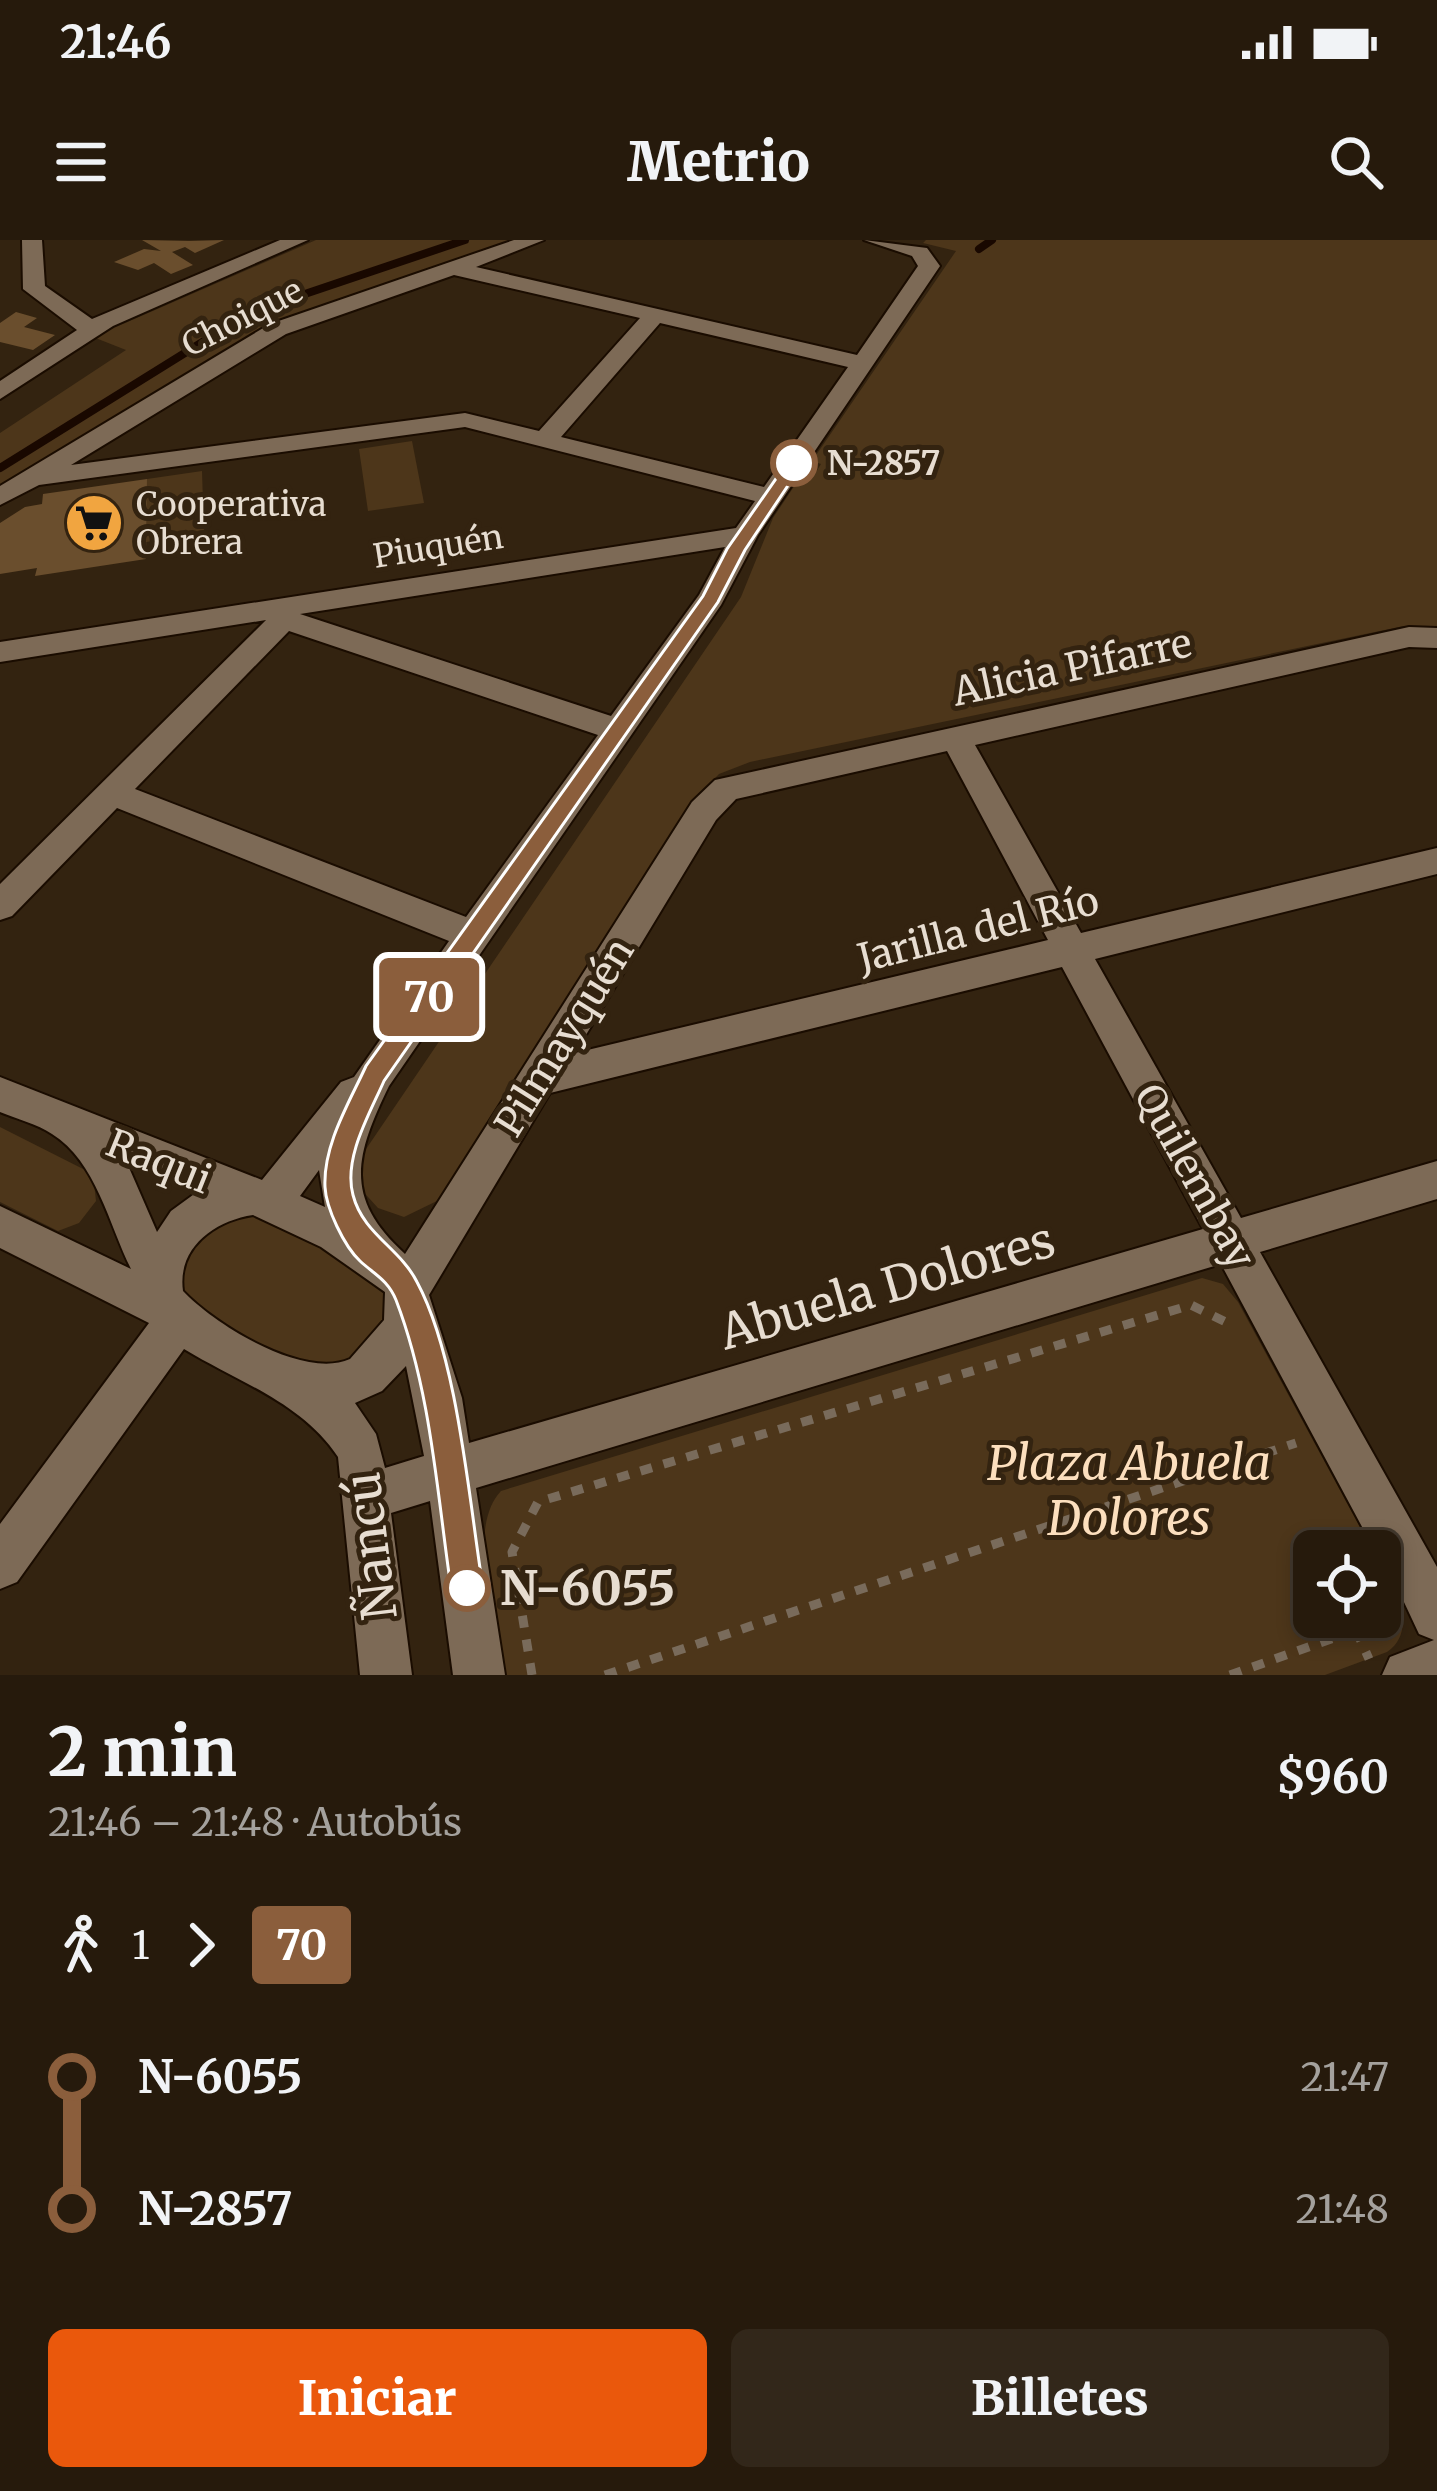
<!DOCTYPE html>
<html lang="es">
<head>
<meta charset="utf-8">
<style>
	body { margin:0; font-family:Merriweather,serif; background:#32271a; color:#f1f3f6; height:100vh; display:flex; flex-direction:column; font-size:45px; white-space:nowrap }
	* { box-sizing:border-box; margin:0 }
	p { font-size:39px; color:#a4a19d }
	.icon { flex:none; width:66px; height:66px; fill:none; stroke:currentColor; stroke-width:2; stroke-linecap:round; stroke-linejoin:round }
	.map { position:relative; height:1435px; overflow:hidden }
	.sheet { display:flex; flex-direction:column; background:#261a0c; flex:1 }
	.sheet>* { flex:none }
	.badge { padding:0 24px; border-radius:9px; font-size:42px; line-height:78px }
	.controls { position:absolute; left:1293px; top:1290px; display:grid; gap:24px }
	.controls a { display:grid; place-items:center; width:108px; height:108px; border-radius:18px; background:#261a0c; box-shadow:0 6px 18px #0003,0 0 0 3px #42382d; font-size:60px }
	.map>.badge { position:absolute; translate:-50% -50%; box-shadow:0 0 0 6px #fff }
	.legs { display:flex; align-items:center; gap:18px; height:132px; padding:0 48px; font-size:39px }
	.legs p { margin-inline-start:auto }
	.summary { display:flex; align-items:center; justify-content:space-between; height:204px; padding:0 48px }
	h1 { font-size:66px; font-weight:800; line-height:90px }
	.action { display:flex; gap:24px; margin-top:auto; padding:24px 48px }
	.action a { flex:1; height:138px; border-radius:18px; background:#ea580c; color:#fff; font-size:48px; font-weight:800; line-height:138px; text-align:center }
	.action a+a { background:#32271a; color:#f1f3f6 }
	ul { padding:0 48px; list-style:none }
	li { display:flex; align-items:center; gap:42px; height:132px; font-size:45px }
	li i { display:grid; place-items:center; width:18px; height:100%; margin:0 15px; background:currentColor }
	li i::after { content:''; width:30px; height:30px; margin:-15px; border:9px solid; border-radius:50%; background:#261a0c }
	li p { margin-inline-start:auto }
	li:first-child i { background:linear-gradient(#0000 50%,currentColor 0) }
	li:last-child i { background:linear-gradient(currentColor 50%,#0000 0) }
	.status { display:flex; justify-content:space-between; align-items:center; height:84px; padding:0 60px; background:#261a0c; direction:ltr }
	.status svg { height:33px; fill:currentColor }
	header { display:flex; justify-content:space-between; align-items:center; height:156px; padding:0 48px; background:#261a0c; font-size:54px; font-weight:800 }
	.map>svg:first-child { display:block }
	.green { fill:#4d361a }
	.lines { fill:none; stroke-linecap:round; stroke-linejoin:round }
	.stream { stroke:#190800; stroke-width:8 }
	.building { fill:#6a4e2d }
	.minor-casing { stroke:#1a0c00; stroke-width:4 }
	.path { stroke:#796b5b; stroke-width:9; stroke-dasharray:12 12; stroke-linecap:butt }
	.minor { fill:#7d6a56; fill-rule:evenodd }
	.line-1 { fill:#8b5e3c; stroke:#fff; stroke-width:3 }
	.stop-1-dot { fill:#fff; stroke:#8b5e3c; stroke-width:6 }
	.labels { text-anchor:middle; stroke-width:10; stroke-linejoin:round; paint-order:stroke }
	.far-street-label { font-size:33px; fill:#e7ddd1; stroke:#332310 }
	.far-stop-label { font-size:33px; font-weight:bold; fill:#e7ddd1; stroke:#332310; text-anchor:start }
	.far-poi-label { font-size:33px; fill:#e7ddd1; stroke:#332310; text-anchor:start }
	.street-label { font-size:39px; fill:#e7ddd1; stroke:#332310 }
	.near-street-label { font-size:48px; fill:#e7ddd1; stroke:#332310 }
	.near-park-label { font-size:48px; font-style:italic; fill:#fcdfbe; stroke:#332310 }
	.near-stop-label { font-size:48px; font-weight:bold; fill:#e7ddd1; stroke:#332310; text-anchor:start }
</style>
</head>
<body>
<div class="status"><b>21:46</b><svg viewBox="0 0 49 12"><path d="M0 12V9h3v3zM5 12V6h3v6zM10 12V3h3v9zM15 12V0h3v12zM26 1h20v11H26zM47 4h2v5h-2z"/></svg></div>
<header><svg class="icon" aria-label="menu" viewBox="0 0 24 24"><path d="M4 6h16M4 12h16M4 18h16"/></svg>Metrio<svg class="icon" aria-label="search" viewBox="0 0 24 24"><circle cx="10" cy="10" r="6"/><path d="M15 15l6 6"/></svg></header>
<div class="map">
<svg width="1437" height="1435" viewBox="0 0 1437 1435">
	<rect width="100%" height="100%" fill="#332310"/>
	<path class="green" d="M 316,0 L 517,0 L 283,79 L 0,247 L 0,193 L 126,110 L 93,97 Z
		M 926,0 L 1437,0 L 1437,388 L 1404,386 L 750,522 L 719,534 L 689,565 L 441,959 L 404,977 L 378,968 L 358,946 L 362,915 L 741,357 L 773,278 L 805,230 L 816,232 L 821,224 L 812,221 L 956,11 L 923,3 Z
		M 412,201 L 424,263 L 368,271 L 359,209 Z
		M 202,231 L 204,294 L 146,302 L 147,239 Z
		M 0,887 L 93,934 L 96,961 L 79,983 L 58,991 L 0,962 Z
		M 242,968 L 386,1037 L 392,1073 L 348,1127 L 309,1131 L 206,1079 L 182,1058 C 179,994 193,1002 242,968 Z
		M 1202,1038 L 1223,1044 L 1238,1062 L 1373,1311 L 1314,1311 L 1314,1377 L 1380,1377 L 1380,1323 C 1394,1349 1419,1390 1387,1412 L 1325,1435 L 504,1435 C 496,1385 465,1289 501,1251 Z"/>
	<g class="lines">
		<path class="stream" d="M 979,9 L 992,0
			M 0,228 L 225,88 L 293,58 L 465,0"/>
	</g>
	<path class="building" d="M 142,0 L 189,1 L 224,0 L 195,13 L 185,7 L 172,12 L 193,25 L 171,34 L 154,23 L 138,30 L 114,22 L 144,9 L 161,11 Z
		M 16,72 L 37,78 L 24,87 L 55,95 L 33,110 L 0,102 L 0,83 Z
		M 147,239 L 146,319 L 35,336 L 37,328 L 0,334 L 0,283 L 25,267 L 42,264 L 43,254 Z"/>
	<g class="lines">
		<g class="minor-casing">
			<path id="minor" d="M 22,0 L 42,0 L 45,46 L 92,79 L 280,0 L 308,0 L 113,86 L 0,159 L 0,141 L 77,90 L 23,49 Z
				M 514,0 L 544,0 L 476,27 L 857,115 L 918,26 L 912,16 L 864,0 L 927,8 L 940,26 L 758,295 L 721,365 L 389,846 C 355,916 343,958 405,1014 L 692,562 L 715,540 L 1409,387 L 1437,388 L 1437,408 L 1409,407 L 975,505 L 1081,693 L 1437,608 L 1437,634 L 1095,719 L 1241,978 L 1437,921 L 1437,959 L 1260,1012 L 1437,1327 L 1437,1435 L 1382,1435 L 1390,1417 L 1434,1400 L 1419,1394 L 1380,1311 L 1375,1311 L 1221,1024 L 476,1248 L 505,1435 L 453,1435 L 430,1261 L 391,1273 L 412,1435 L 360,1435 L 338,1217 C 301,1162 240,1143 184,1109 L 17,1342 L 0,1349 L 0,1284 L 149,1083 L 0,1008 L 0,966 L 131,1029 C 109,985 96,921 52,894 C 37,884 17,879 0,872 L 0,837 L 262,940 L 341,842 L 354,837 L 449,701 L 117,568 L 12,676 L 0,680 L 0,644 L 266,380 L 0,422 L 0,402 L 736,288 L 755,261 L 465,187 L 39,245 L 0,265 L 0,246 L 270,84 ZM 454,35 L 640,78 L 539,191 L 465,173 L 71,225 L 286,94 ZM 660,83 L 848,127 L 764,247 L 561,197 ZM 725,307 L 699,355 L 611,476 L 300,374 ZM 289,391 L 598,495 L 466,677 L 135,549 ZM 947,511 L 1048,700 L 575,813 L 716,580 L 736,559 ZM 1062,727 L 1203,989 L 469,1203 L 462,1158 L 429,1055 L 550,853 ZM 127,923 L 136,927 L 197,952 L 171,971 L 157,992 ZM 319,930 L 325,967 L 300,956 ZM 253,975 L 321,1007 L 385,1052 L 384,1080 L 350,1119 C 304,1140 215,1085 183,1051 C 177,1008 214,981 253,975 ZM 406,1126 L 424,1216 L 385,1228 L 376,1194 L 355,1163 L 382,1151 Z"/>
		</g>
		<path class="path" d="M 1356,1390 L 1369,1419
			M 532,1435 L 512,1312 L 538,1262 L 1191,1065 L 1230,1084
			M 605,1435 L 1296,1203
			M 1230,1435 L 1356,1390 L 1359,1377"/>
		<use href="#minor" class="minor"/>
	</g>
	<path class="line-1" d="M 789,220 L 803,223 L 745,310 L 718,362 L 384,841 C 370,873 343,918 353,955 C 363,994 400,1008 417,1042 C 458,1118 469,1261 483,1348 L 479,1359 L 467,1364 L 456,1359 L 451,1348 C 437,1253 431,1151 396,1060 C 388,1040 374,1034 360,1021 C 344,1006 326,968 325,947 C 323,905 349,863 366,826 L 703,356 L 727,309 Z"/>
	<defs>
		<g id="supermarket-disc" transform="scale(3)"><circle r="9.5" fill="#f1a540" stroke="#332310"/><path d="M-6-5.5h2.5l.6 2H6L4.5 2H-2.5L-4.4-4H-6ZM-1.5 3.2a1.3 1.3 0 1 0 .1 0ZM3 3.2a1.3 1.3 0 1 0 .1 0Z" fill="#111"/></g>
	</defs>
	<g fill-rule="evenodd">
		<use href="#supermarket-disc" x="94" y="283"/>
	</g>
	<g class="stop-1-dot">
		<circle cx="794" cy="223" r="21"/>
		<circle cx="467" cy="1348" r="21"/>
	</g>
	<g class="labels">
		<g class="far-street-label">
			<text transform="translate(242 77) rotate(-27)" y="12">Choique</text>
			<text transform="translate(438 306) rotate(-9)" y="12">Piuquén</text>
		</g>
		<g class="far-stop-label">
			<text x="827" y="235">N-2857</text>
		</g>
		<g class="far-poi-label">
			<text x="136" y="276">Cooperativa<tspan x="136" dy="38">Obrera</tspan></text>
		</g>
		<g class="street-label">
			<text transform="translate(1072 427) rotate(-12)" y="14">Alicia Pifarre</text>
			<text transform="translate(978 689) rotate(-14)" y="14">Jarilla del Río</text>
			<text transform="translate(564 797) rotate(-58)" y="14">Pilmayquén</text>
			<text transform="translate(159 921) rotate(22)" y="14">Raqui</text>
			<text transform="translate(1195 936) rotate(61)" y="14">Quilembay</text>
		</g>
		<g class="near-street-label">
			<text transform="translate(887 1046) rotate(-16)" y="17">Abuela Dolores</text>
			<text transform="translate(371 1306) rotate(-97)" y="17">Ñancú</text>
		</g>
		<g class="near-park-label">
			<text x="1129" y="1240">Plaza Abuela<tspan x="1129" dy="55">Dolores</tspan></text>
		</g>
		<g class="near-stop-label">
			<text x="500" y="1365">N-6055</text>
		</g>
	</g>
</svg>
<div class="controls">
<a><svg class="icon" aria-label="locate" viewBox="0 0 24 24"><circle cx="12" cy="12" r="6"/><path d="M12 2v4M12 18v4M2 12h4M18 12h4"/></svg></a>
</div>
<b class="badge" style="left:429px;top:757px;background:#8b5e3c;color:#fff">70</b>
</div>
<section class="sheet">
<div class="summary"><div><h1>2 min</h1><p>21:46 – 21:48 · Autobús</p></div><b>$960</b></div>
<div class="legs"><svg class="icon" aria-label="walk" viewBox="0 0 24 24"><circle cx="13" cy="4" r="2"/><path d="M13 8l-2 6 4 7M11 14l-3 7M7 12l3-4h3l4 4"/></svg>1<svg class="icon" aria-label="forward" viewBox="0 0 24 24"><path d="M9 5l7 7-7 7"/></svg><b class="badge" style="background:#8b5e3c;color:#fff">70</b></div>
<ul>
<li><i style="color:#8b5e3c"></i><b>N-6055</b><p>21:47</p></li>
<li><i style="color:#8b5e3c"></i><b>N-2857</b><p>21:48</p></li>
</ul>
<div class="action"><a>Iniciar</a><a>Billetes</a></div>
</section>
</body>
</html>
